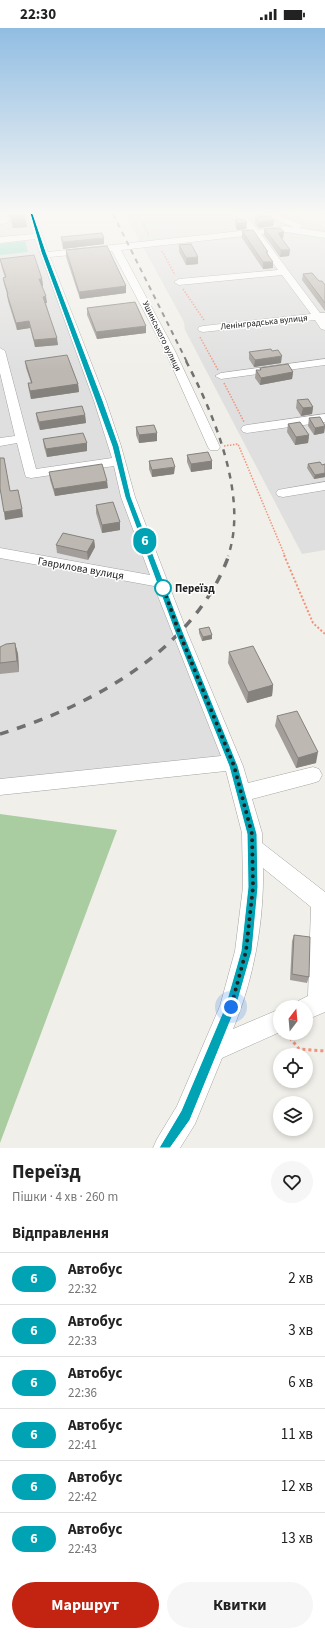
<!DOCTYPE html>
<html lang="uk">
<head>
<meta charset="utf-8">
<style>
	body { margin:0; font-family:"Source Sans 3",sans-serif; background:#f6f6f6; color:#222; height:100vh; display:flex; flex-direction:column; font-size:15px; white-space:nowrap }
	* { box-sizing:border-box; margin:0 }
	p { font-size:13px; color:#767676 }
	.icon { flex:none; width:22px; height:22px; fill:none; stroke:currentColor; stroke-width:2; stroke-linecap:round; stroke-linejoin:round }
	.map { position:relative; height:1120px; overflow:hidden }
	.details { display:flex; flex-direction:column; background:#fff; flex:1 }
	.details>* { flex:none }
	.badge { padding:0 8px; border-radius:13px; font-size:14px; line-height:26px }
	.needle { width:26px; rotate:16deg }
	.tools { position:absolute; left:273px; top:972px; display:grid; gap:8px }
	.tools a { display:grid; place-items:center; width:40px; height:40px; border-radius:50%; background:#fff; box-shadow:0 2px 6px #0003; font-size:20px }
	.you { position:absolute; width:20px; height:20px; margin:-10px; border:3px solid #fff; border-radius:50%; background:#1a73e8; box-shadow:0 0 0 6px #1a73e833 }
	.map>.badge { position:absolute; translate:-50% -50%; box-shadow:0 0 0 2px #fff }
	h2 { padding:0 12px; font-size:15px; line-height:36px }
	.round { display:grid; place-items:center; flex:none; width:42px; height:42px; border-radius:21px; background:#f6f6f6 }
	.summary { display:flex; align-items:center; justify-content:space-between; height:68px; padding:0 12px }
	h1 { font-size:19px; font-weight:700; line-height:30px }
	.primary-button { display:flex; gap:8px; margin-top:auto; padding:8px 12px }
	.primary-button a { flex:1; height:46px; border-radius:24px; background:#c22411; color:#fff; font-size:16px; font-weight:700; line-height:46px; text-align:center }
	.primary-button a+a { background:#f6f6f6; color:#222 }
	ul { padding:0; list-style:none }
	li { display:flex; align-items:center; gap:12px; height:52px; padding:0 12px; border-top:1px solid #e0e0e0 }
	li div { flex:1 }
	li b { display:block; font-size:15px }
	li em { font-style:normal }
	li .badge { min-width:44px; font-weight:700; text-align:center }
	.status { display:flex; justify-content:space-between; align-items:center; height:28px; padding:0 20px; background:#fff; direction:ltr }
	.status svg { height:11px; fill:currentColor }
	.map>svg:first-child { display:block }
	.residential { fill:#dfdfdf }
	.forest { fill:#a9cda1 }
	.pitch { fill:#8ed9c4 }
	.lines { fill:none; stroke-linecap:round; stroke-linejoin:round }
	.minor-casing { stroke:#a3a3a3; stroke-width:1 }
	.path-far2 { stroke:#ef947c; stroke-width:1.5; stroke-dasharray:1.5 1.5; stroke-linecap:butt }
	.path-far1 { stroke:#ef947c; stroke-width:2; stroke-dasharray:2 2; stroke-linecap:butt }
	.path { stroke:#ef947c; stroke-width:3; stroke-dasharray:3 3; stroke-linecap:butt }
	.minor { fill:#fff; fill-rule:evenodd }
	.rail-far2 { stroke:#707070; stroke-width:2; stroke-dasharray:5 5; stroke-linecap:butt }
	.rail-far1 { stroke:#707070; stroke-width:2.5; stroke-dasharray:6 6; stroke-linecap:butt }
	.rail { stroke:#707070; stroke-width:3.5; stroke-dasharray:9 9; stroke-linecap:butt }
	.wall { fill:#a39e99 }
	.shaded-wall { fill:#85817d }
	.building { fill:#beb8b2; stroke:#85817d }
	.line { fill:#00a3b4; stroke:#fff }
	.walk { stroke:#222; stroke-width:4; stroke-dasharray:0 7.2 }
	.stop-dot { fill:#fff; stroke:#00a3b4; stroke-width:2 }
	.labels { text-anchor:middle; stroke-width:3; stroke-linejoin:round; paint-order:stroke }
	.far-street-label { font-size:9px; fill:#222; stroke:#fff }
	.street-label { font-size:11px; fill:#222; stroke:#fff }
	.stop-label { font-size:11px; font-weight:bold; fill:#222; stroke:#fff; text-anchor:start }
</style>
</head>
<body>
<div class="status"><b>22:30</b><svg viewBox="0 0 49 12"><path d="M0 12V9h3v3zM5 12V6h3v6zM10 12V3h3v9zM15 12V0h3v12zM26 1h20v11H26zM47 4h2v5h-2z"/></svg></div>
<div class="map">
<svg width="325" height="1120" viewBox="0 0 325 1120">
	<rect width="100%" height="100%" fill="#f1efe9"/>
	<path class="residential" d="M 0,186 L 29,186 L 36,207 L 0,211 Z
		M 125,186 L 290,186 L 325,199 L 325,522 L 302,526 L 185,302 L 184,294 Z
		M 39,208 L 232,735 L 0,751 L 0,215 Z"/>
	<path class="forest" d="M 0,786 L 117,802 L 0,1115 Z"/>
	<path class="pitch" d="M 25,213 L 28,224 L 0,227 L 0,216 Z"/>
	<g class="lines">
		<g class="minor-casing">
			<path id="minor" d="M 0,186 L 6,186 L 8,193 L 7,195 L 0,196 Z
				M 27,186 L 35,186 L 48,224 L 249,202 L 236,186 L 244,186 L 258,202 L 286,198 L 295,200 L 263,186 L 274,186 L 301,196 L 302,198 L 299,200 L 325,204 L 325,210 L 286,204 L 261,206 L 320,285 L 325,285 L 325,302 L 321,301 L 315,292 L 203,304 L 199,303 L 198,301 L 199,299 L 203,298 L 311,286 L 282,247 L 179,257 L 174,254 L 179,251 L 278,242 L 253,207 L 121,222 L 175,323 L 220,419 L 218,422 L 210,422 L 208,419 L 165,323 L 112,223 L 50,229 L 106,373 L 121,418 L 135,469 L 187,604 L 243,738 L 248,755 L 313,739 L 319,741 L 322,747 L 319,753 L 313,755 L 252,771 L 262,805 L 262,815 L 325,864 L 325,984 L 306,992 L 306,979 L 296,979 L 298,973 L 308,968 L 311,879 L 263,840 C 264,894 254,950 233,1001 L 280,981 L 280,1004 L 222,1030 L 195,1096 L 180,1120 L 153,1120 L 157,1111 L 177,1078 L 220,978 L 235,923 L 243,859 L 242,805 L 226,743 L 0,767 L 0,751 L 221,728 L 154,558 L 0,530 L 0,520 L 150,547 L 121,469 L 114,438 L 31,450 L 26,449 L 25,446 L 17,415 L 0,418 L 0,410 L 15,408 L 0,345 L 0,320 L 5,323 L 36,441 L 112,430 L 94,373 L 35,211 L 0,215 L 0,209 L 34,206 Z
				M 325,331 L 325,337 L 221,351 L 215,348 L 221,345 Z
				M 325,386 L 325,394 L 247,405 L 243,404 L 241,401 L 243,398 L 247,397 Z
				M 325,454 L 325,462 L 283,469 L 278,468 L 276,465 L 278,462 L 283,461 Z"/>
		</g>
		<path class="path-far2" d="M 138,186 L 149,208
			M 162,223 L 175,247
			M 183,261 L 204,292
			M 200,309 L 218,342
			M 224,355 L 244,394
			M 224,418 L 238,416 L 285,528"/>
		<path class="path-far1" d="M 284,527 L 313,595 L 325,606"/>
		<path class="path" d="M 286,1005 L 299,1021 L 325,1023"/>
		<use href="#minor" class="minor"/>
		<path class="rail-far2" d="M 113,186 L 187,334"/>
		<path class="rail-far1" d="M 186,333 C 213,384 249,469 228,528"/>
		<path class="rail" d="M 0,706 C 91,678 195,622 229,527"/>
	</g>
	<path class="wall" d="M 8,186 L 25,186 L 27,199 L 13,200 Z
		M 255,189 L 273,198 L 259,200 L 255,196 Z
		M 235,192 L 246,201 L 237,202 L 235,198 Z
		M 264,201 L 284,204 L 283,210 L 282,211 L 290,222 L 289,228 L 280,229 L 264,207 Z
		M 242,203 L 268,226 L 273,240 L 263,241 L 242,210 Z
		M 61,209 L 104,216 L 63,221 L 62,216 Z
		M 179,217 L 198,236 L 186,237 L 179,224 Z
		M 66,222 L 126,258 L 126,265 L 80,271 L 66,229 Z
		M 0,231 L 42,251 L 43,258 L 42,258 L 47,275 L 46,275 L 58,317 L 35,319 L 30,300 L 17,302 L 8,273 L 7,266 L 4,256 L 3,250 L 5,250 L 1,237 Z
		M 303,246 L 319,253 L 325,257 L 325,283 L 302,252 Z
		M 87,280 L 146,305 L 97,311 L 87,287 Z
		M 249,324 L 281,335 L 254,339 L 249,331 Z
		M 25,333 L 78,356 L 79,364 L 31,371 L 29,363 L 28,355 L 31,355 L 26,340 Z
		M 260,340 L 293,344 L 292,351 L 260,357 L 255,350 L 256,342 L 260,342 Z
		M 297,372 L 313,379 L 312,386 L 301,388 L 296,380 Z
		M 36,385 L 85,387 L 86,395 L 40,402 L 37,393 Z
		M 309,390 L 325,397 L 324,405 L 314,407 L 308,398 Z
		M 288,396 L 309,407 L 308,415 L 295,417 L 287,404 Z
		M 136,399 L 157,413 L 139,415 L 136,407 Z
		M 43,411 L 87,415 L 87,423 L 47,429 L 44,419 Z
		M 187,427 L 212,433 L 212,441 L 191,444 L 187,434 Z
		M 149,433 L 174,446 L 152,449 L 149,441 Z
		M 308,436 L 322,437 L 325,436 L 325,449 L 314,451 L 307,440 Z
		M 49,444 L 108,460 L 55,468 L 50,452 Z
		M 96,477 L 120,502 L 102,505 L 96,485 Z
		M 94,512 L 95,519 L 88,532 L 57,525 L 56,517 Z
		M 199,601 L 212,607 L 212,611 L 202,613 L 199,605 Z
		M 15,615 L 18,626 L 19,644 L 0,646 L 0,619 Z
		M 229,624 L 273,657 L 272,668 L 247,675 L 228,635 Z
		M 277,688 L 316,735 L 296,740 L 275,698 Z
		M 294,907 L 309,949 L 307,955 L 290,952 L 292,913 Z"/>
	<path class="shaded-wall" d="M 11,186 L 25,186 L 27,199 L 13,200 Z
		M 274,192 L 273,198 L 259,200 L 259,194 Z
		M 247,194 L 246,201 L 237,202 L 237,195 Z
		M 284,204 L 283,210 L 277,211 L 278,205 Z
		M 104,210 L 104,216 L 63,221 L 63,214 Z
		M 281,222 L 290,222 L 289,228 L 280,229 Z
		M 198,229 L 198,236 L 186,237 L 186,230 Z
		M 263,234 L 273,234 L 273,240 L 263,241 Z
		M 39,251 L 42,251 L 43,258 L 40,258 Z
		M 126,258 L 126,265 L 80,271 L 79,264 Z
		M 46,268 L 47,275 L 44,275 L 43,269 Z
		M 29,293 L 30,300 L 17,302 L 16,295 Z
		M 146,298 L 146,305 L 97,311 L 96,304 Z
		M 57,310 L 58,317 L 35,319 L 34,312 Z
		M 282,328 L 281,335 L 254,339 L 255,332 Z
		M 293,344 L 292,351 L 260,357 L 261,350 Z
		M 78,356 L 79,364 L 31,371 L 30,363 Z
		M 313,379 L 312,386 L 301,388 L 303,380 Z
		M 85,387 L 86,395 L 40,402 L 39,394 Z
		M 325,398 L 324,405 L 314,407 L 315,400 Z
		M 157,405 L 157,413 L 139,415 L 139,407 Z
		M 309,407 L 308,415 L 295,417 L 296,409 Z
		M 87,415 L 87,423 L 47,429 L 46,421 Z
		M 212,433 L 212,441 L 191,444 L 191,436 Z
		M 175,439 L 174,446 L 152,449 L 152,442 Z
		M 325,445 L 325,449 L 314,451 L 315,447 Z
		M 107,453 L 108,460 L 55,468 L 54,461 Z
		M 22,481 L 23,489 L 5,492 L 4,484 Z
		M 120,494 L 120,502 L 102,505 L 102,497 Z
		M 94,512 L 95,519 L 88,532 L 87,524 Z
		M 212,607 L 212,611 L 202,613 L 203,609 Z
		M 15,615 L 18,626 L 19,644 L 17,633 Z
		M 273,657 L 272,668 L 247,675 L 248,664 Z
		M 318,724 L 316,735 L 296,740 L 298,730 Z"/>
	<path class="building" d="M 270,188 L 274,192 L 259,194 L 255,189 Z
		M 243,191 L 247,194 L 237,195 L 235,192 Z
		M 280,200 L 284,204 L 278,205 L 290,222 L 281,222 L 264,201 Z
		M 253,202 L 268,224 L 266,224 L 273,234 L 263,234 L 242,203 Z
		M 102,205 L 104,210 L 63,214 L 61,209 Z
		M 191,216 L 198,229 L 186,230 L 179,217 Z
		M 107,218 L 126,258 L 79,264 L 66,222 Z
		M 34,227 L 42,251 L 39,251 L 46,268 L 43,269 L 57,310 L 34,312 L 29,293 L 16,295 L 7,266 L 8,266 L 3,250 L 6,249 L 0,231 Z
		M 312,245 L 319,253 L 322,253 L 325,257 L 325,275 L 303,246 Z
		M 135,274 L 146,298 L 96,304 L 87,280 Z
		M 271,321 L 272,323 L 278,322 L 282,328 L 255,332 L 249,324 Z
		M 67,327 L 78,356 L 30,363 L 28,355 L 32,355 L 25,333 Z
		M 288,336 L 293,344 L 261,350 L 256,342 L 261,342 L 260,340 Z
		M 308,371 L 313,379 L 303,380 L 297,372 Z
		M 82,378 L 85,387 L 39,394 L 36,385 Z
		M 320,389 L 325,398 L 315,400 L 309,390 Z
		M 300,394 L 309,407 L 296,409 L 288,396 Z
		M 154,397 L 157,405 L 139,407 L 136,399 Z
		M 83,405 L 87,415 L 46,421 L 43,411 Z
		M 208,424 L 212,433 L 191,436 L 187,427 Z
		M 0,430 L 4,430 L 10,463 L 18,462 L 22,481 L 4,484 L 0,460 Z
		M 172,430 L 175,439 L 152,442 L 149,433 Z
		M 320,434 L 322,437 L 325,436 L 325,445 L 315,447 L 308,436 Z
		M 102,436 L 107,453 L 54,461 L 49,444 Z
		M 113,474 L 120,494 L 102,497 L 96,477 Z
		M 63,505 L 94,512 L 87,524 L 56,517 Z
		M 209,599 L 212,607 L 203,609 L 199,601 Z
		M 15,615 L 17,633 L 0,635 L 0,619 L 6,616 Z
		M 253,618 L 273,657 L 248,664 L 229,624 Z
		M 297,683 L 318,724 L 298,730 L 277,688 Z
		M 294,907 L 310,909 L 309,949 L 292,946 Z"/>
	<linearGradient id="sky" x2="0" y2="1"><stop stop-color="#91bde2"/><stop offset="0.54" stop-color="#f9f8f5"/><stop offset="1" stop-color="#f9f8f5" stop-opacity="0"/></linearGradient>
	<rect width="325" height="343" fill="url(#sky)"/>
	<path class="line" d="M 30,185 L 33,186 L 46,224 L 103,373 L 119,418 L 131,469 L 183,604 L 238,738 L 257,806 L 258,859 L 252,923 L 236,979 L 190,1092 L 170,1120 L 159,1120 L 181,1083 L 225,979 L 241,923 L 248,859 L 247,806 L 229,738 L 175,604 L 125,469 L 112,418 L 41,224 Z"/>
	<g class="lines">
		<path class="walk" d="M 163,560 L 161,554 L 179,604 L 234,738 L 252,806 L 253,859 L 246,923 L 231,979"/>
	</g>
	<circle class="stop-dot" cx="163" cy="560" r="8"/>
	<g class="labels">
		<g class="far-street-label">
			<text transform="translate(264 294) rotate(-6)" y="3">Ленінградська вулиця</text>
			<text transform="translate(162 308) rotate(64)" y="3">Ушинського вулиця</text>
		</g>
		<g class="street-label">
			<text transform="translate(81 540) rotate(10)" y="4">Гаврилова вулиця</text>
		</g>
		<g class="stop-label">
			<text x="175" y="564">Переїзд</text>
		</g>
	</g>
</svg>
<div class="tools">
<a><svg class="needle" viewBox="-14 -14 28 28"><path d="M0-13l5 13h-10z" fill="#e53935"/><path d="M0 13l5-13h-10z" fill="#767676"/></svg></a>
<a><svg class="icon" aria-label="locate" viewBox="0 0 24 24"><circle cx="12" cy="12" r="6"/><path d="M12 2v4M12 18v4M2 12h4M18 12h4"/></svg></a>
<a><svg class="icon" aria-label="layers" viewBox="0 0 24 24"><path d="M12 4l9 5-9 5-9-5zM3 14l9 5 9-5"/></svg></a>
</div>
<div class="you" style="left:231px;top:979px"></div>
<b class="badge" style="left:145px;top:513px;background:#00a3b4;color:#fff">6</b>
</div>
<section class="details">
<div class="summary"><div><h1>Переїзд</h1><p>Пішки · 4 хв · 260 m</p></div><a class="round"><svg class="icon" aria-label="heart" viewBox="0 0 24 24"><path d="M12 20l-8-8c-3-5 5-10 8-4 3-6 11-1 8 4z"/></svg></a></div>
<h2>Відправлення</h2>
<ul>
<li><span class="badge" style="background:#00a3b4;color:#fff">6</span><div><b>Автобус</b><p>22:32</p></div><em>2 хв</em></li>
<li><span class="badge" style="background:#00a3b4;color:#fff">6</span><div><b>Автобус</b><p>22:33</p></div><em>3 хв</em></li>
<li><span class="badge" style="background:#00a3b4;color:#fff">6</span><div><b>Автобус</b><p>22:36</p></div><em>6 хв</em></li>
<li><span class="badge" style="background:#00a3b4;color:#fff">6</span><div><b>Автобус</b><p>22:41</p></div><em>11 хв</em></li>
<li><span class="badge" style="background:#00a3b4;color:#fff">6</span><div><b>Автобус</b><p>22:42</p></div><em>12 хв</em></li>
<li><span class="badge" style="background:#00a3b4;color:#fff">6</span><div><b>Автобус</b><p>22:43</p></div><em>13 хв</em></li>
</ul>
<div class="primary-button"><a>Маршрут</a><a>Квитки</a></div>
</section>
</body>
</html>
